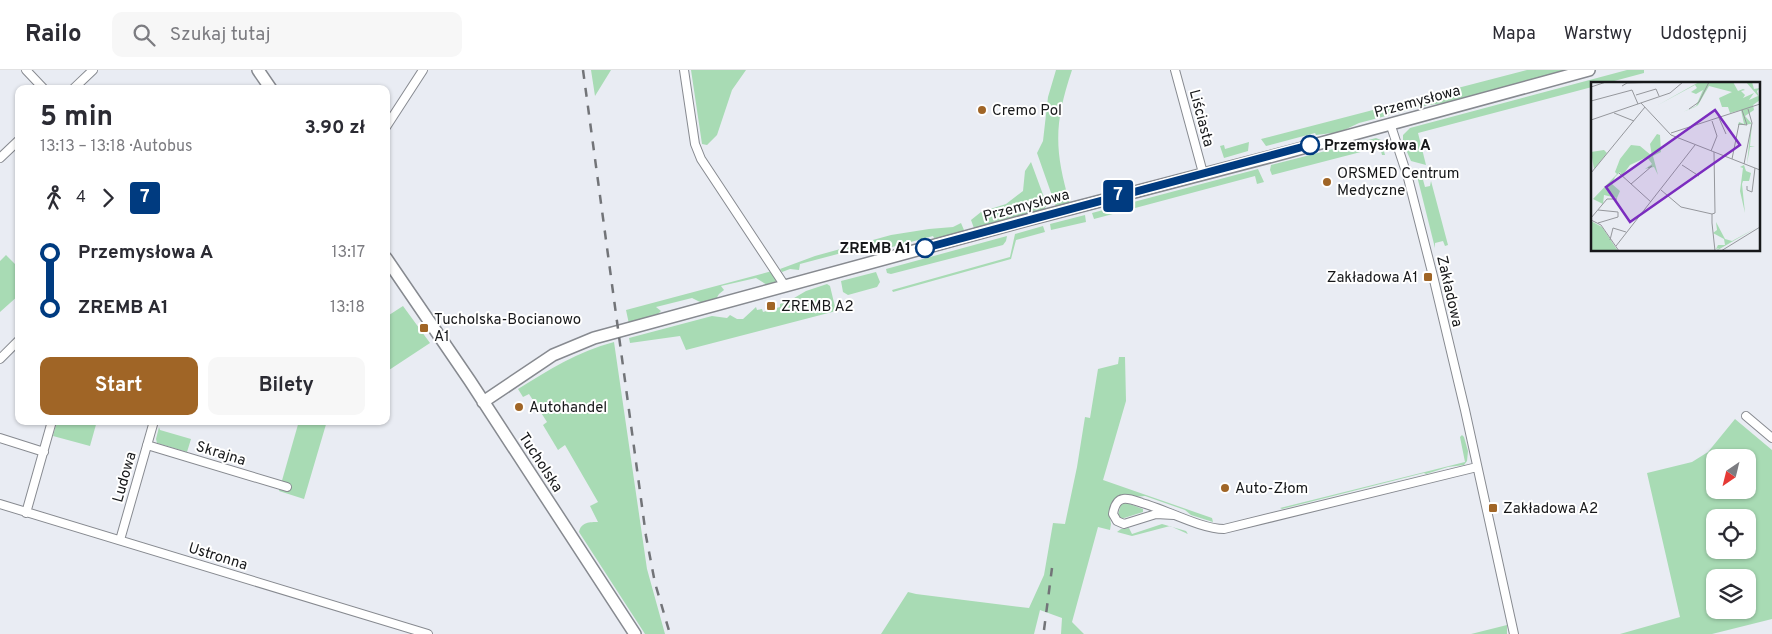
<!DOCTYPE html>
<html lang="pl">
<head>
<meta charset="utf-8">
<style>
	body { margin:0; font-family:Overpass,sans-serif; background:#f7f7f7; color:#2b2b33; height:100vh; display:flex; flex-direction:column; font-size:19px; white-space:nowrap }
	* { box-sizing:border-box; margin:0 }
	p { font-size:16px; color:#7c7c81 }
	.icon { flex:none; width:28px; height:28px; fill:none; stroke:currentColor; stroke-width:2; stroke-linecap:round; stroke-linejoin:round }
	.map { position:relative; flex:1; overflow:hidden }
	.side { position:absolute; left:15px; top:15px; width:375px; height:340px; display:flex; flex-direction:column; background:#fff; border-radius:10px; box-shadow:0 1px 4px #0004 }
	.side>* { flex:none }
	.badge { padding:0 10px; border-radius:4px; font-size:18px; line-height:32px }
	.needle { width:32px; rotate:215deg }
	.tools { position:absolute; left:1706px; top:379px; display:grid; gap:10px }
	.tools a { display:grid; place-items:center; width:50px; height:50px; border-radius:10px; background:#fff; box-shadow:0 1px 4px #0004; font-size:25px }
	.map>.badge { position:absolute; translate:-50% -50%; box-shadow:0 0 0 2px #fff }
	.legs { display:flex; align-items:center; gap:8px; height:55px; padding:0 25px; font-size:16px }
	.legs p { margin-inline-start:auto }
	.overview { display:flex; align-items:center; justify-content:space-between; height:85px; padding:0 25px }
	h1 { font-size:28px; font-weight:700; line-height:38px }
	.primary-button { display:flex; gap:10px; margin-top:auto; padding:10px 25px }
	.primary-button a { flex:1; height:58px; border-radius:10px; background:#a06526; color:#fff; font-size:20px; font-weight:700; line-height:58px; text-align:center }
	.primary-button a+a { background:#f7f7f7; color:#2b2b33 }
	ul { padding:0 25px; list-style:none }
	li { display:flex; align-items:center; gap:18px; height:55px; font-size:19px }
	li i { display:grid; place-items:center; width:8px; height:100%; margin:0 6px; background:currentColor }
	li i::after { content:''; width:12px; height:12px; margin:-6px; border:4px solid; border-radius:50%; background:#fff }
	li p { margin-inline-start:auto }
	li:first-child i { background:linear-gradient(#0000 50%,currentColor 0) }
	li:last-child i { background:linear-gradient(currentColor 50%,#0000 0) }
	header { display:flex; align-items:center; gap:30px; box-sizing:border-box; height:70px; padding:0 25px; background:#fff; border-bottom:1px solid #e1e1e2 }
	header strong { font-size:24px }
	nav { display:flex; gap:28px; margin-inline-start:auto; font-size:18px }
	.search { width:350px; height:45px; background:#f7f7f7; display:flex; align-items:center; gap:12px; box-sizing:border-box; padding:0 18px; border-radius:10px; color:#7c7c81; font-size:19px }
	.map>svg:first-child { display:block }
	.green { fill:#a8dbb4; fill-rule:evenodd }
	.lines { fill:none; stroke-linecap:round; stroke-linejoin:round }
	.street-casing { stroke:#878a90; stroke-width:10 }
	.secondary-casing { stroke:#878a90; stroke-width:14 }
	.street { stroke:#fff; stroke-width:8 }
	.secondary { stroke:#fff; stroke-width:11 }
	.rail { stroke:#727478; stroke-width:2.5; stroke-dasharray:9 9; stroke-linecap:butt }
	.line-1-casing { stroke:#fff; stroke-width:11 }
	.line-1 { stroke:#003b80; stroke-width:8 }
	.poi-dot { fill:#a06526; stroke:#fff; stroke-width:2 }
	.stop-1-dot { fill:#fff; stroke:#003b80; stroke-width:2.5 }
	.labels { text-anchor:middle; stroke-width:4; stroke-linejoin:round; paint-order:stroke }
	.street-label { font-size:15px; fill:#17181a; stroke:#fff }
	.poi-label { font-size:15px; fill:#17181a; stroke:#fff; text-anchor:start }
	.stop-label { font-size:15px; font-weight:bold; fill:#17181a; stroke:#fff; text-anchor:start }
	.inset-road { fill:none; stroke:#95979c; stroke-width:1 }
	.view { fill:#7b2cbf; fill-opacity:0.15; stroke:#7b2cbf; stroke-width:2.5 }
	.inset-edge { fill:none; stroke:#17181a; stroke-width:2.5 }
</style>
</head>
<body>
<header>
<strong>Railo</strong>
<div class="search"><svg class="icon" aria-label="search" viewBox="0 0 24 24"><circle cx="10" cy="10" r="6"/><path d="M15 15l6 6"/></svg>Szukaj tutaj</div>
<nav><a>Mapa</a><a>Warstwy</a><a>Udostępnij</a></nav>
</header>
<div class="map">
<svg width="1772" height="564" viewBox="0 0 1772 564">
	<rect width="100%" height="100%" fill="#e9ecf3"/>
	<path class="green" d="M 591,0 L 611,0 L 595,26 Z
		M 691,0 L 746,0 L 732,20 L 717,65 L 707,75 L 702,74 Z
		M 1056,0 L 1072,0 C 1054,54 1054,79 1070,134 L 1056,137 L 1037,83 L 1043,71 L 1048,27 Z
		M 1527,0 L 1573,0 L 1446,33 L 1428,35 L 1359,53 L 1340,62 L 1316,65 L 1315,63 L 1266,76 L 1261,69 Z
		M 1627,0 L 1644,0 L 1644,3 L 1603,14 L 1592,14 L 1592,17 L 1418,63 L 1426,95 L 1411,91 L 1403,73 L 1403,65 L 1410,58 Z
		M 1376,68 L 1381,70 L 1385,85 L 1382,85 L 1380,77 L 1272,105 L 1270,100 L 1271,95 Z
		M 1249,72 L 1248,81 L 1224,88 L 1220,76 L 1224,75 L 1225,79 Z
		M 1031,92 L 1045,130 L 1046,136 L 1044,140 L 975,161 L 971,150 L 981,142 L 1006,134 L 1023,121 L 1025,101 Z
		M 1258,99 L 1264,112 L 1257,114 L 1255,106 L 1094,149 L 1092,143 Z
		M 1419,105 L 1422,106 L 1425,117 L 1430,116 L 1431,111 L 1448,175 L 1445,176 L 1443,171 L 1435,173 L 1435,178 L 1417,106 Z
		M 1085,145 L 1086,152 L 1051,160 L 1050,154 Z
		M 961,153 L 964,160 C 956,168 944,167 934,168 L 933,166 L 892,177 L 883,172 L 800,194 L 799,200 L 790,199 L 782,202 L 780,199 L 815,186 L 891,165 L 929,159 L 953,157 Z
		M 1043,156 L 1045,162 L 1016,170 L 1011,189 L 893,222 L 892,220 L 1010,187 L 1015,164 Z
		M 1007,166 L 1006,171 L 1003,175 L 891,204 L 887,203 L 886,199 Z
		M 6,185 L 19,198 L 19,225 L 0,242 L 0,191 Z
		M 772,201 L 777,208 L 775,213 L 767,215 L 756,208 L 721,216 L 724,220 L 719,224 L 716,229 L 702,233 L 692,228 L 656,237 L 661,241 L 656,246 L 629,254 L 626,240 Z
		M 876,202 L 880,212 L 877,217 L 848,225 L 843,222 L 841,211 Z
		M 827,214 L 830,216 L 836,241 L 686,280 L 680,266 L 630,273 L 629,268 L 712,246 L 727,248 L 730,245 L 737,249 L 743,249 L 756,237 L 757,240 L 762,239 L 763,242 L 780,237 L 780,234 L 789,231 L 806,221 Z
		M 403,236 L 430,273 L 386,302 L 386,247 Z
		M 614,272 L 647,499 L 665,564 L 645,564 L 579,462 C 581,452 590,452 598,452 L 590,436 L 598,432 L 565,375 L 558,380 L 543,355 L 547,352 L 529,324 L 523,327 L 518,319 C 550,299 577,282 614,272 Z
		M 1119,287 L 1125,287 L 1126,331 L 1103,410 L 1212,448 L 1213,452 L 1191,445 L 1185,440 L 1145,426 L 1134,427 L 1123,425 L 1115,429 L 1111,435 L 1109,441 L 1111,454 L 1110,460 L 1098,457 L 1072,552 L 1084,564 L 1061,564 L 1062,548 L 1040,540 L 1034,564 L 881,564 L 908,522 L 916,524 L 1029,538 L 1044,505 L 1053,453 L 1065,454 L 1077,397 L 1085,347 L 1090,348 L 1098,299 L 1118,294 Z
		M 1735,349 L 1772,380 L 1772,549 L 1712,564 L 1620,564 L 1680,547 L 1647,403 L 1692,392 L 1708,382 ZM 1715,388 L 1748,388 L 1748,420 L 1715,420 ZM 1715,448 L 1748,448 L 1748,480 L 1715,480 ZM 1715,508 L 1748,508 L 1748,540 L 1715,540 Z
		M 57,351 L 97,351 L 90,376 L 53,366 Z
		M 299,351 L 327,351 L 304,429 L 279,421 Z
		M 159,357 L 160,360 L 191,369 L 187,382 L 157,373 L 156,369 Z
		M 1462,365 L 1464,367 L 1468,381 L 1467,391 L 1464,395 L 1448,397 L 1426,404 L 1424,403 L 1282,439 L 1280,438 L 1465,392 L 1460,367 Z
		M 1127,433 L 1143,439 L 1143,442 L 1121,449 L 1118,445 L 1121,434 Z
		M 1162,454 L 1186,461 L 1188,464 L 1170,456 L 1132,466 L 1117,462 L 1121,459 L 1129,458 L 1132,464 Z
		M 1507,555 L 1507,564 L 1471,564 Z"/>
	<g class="lines">
		<g class="street-casing">
			<path id="street" d="M 26,0 L 44,19
				M 684,0 L 695,74 L 701,89 L 785,216
				M 1175,0 L 1203,103
				M 73,19 L 93,0
				M 1390,53 L 1408,108 L 1433,206 L 1465,340 L 1514,564
				M 386,57 L 423,0
				M 0,88 L 19,70
				M 0,289 L 19,270
				M 1746,346 L 1772,368
				M 0,368 L 44,382
				M 147,375 L 287,417
				M 0,434 L 428,564
				M 26,443 L 52,351
				M 1174,445 L 1156,444 L 1124,454 L 1117,451 L 1113,444 C 1114,438 1116,430 1123,429 C 1129,428 1136,431 1142,433 C 1165,439 1201,459 1224,459 L 1477,397
				M 120,470 L 154,351"/>
		</g>
		<g class="secondary-casing">
			<path id="secondary" d="M 258,0 L 271,19
				M 386,188 L 470,311 L 635,564
				M 483,332 L 553,285 L 594,268 L 1031,149 L 1288,82 L 1589,0"/>
		</g>
		<use href="#street" class="street"/>
		<use href="#secondary" class="secondary"/>
		<path class="rail" d="M 583,0 L 646,466 L 655,513 L 670,564
			M 1044,560 L 1052,498"/>
	</g>
	<g class="lines">
		<g class="line-1-casing">
			<path id="line-1" d="M 925,178 L 1310,75"/>
		</g>
		<use href="#line-1" class="line-1"/>
	</g>
	<g class="poi-dot">
		<circle cx="982" cy="40" r="5"/>
		<circle cx="1327" cy="112" r="5"/>
		<rect x="1423" y="202" width="10" height="10" rx="2.5"/>
		<rect x="766" y="231" width="10" height="10" rx="2.5"/>
		<rect x="419" y="253" width="10" height="10" rx="2.5"/>
		<circle cx="519" cy="337" r="5"/>
		<circle cx="1225" cy="418" r="5"/>
		<rect x="1488" y="433" width="10" height="10" rx="2.5"/>
	</g>
	<g class="stop-1-dot">
		<circle cx="1310" cy="75" r="9"/>
		<circle cx="925" cy="178" r="9"/>
	</g>
	<g class="labels">
		<g class="street-label">
			<text transform="translate(1417 31) rotate(-15)" y="5">Przemysłowa</text>
			<text transform="translate(1202 48) rotate(75)" y="5">Liściasta</text>
			<text transform="translate(1026 135) rotate(-15)" y="5">Przemysłowa</text>
			<text transform="translate(1450 221) rotate(77)" y="5">Zakładowa</text>
			<text transform="translate(221 383) rotate(17)" y="5">Skrajna</text>
			<text transform="translate(541 392) rotate(57)" y="5">Tucholska</text>
			<text transform="translate(124 407) rotate(-74)" y="5">Ludowa</text>
			<text transform="translate(218 486) rotate(17)" y="5">Ustronna</text>
		</g>
		<g class="poi-label">
			<text x="992" y="45">Cremo Pol</text>
			<text x="1337" y="108">ORSMED Centrum<tspan x="1337" dy="17">Medyczne</tspan></text>
			<text x="1418" y="212" text-anchor="end">Zakładowa A1</text>
			<text x="781" y="241">ZREMB A2</text>
			<text x="434" y="254">Tucholska-Bocianowo<tspan x="434" dy="17">A1</tspan></text>
			<text x="529" y="342">Autohandel</text>
			<text x="1235" y="423">Auto-Złom</text>
			<text x="1503" y="443">Zakładowa A2</text>
		</g>
		<g class="stop-label">
			<text x="1324" y="80">Przemysłowa A</text>
			<text x="911" y="183" text-anchor="end">ZREMB A1</text>
		</g>
	</g>
	<g transform="translate(1591 12)">
		<rect width="169" height="169" fill="#e9ecf3"/>
		<path d="M 108,0 L 142,0 L 147,9 L 152,7 L 154,8 L 150,9 L 154,13 L 152,16 L 163,11 L 158,18 L 167,14 L 155,0 L 161,0 L 163,7 L 169,6 L 166,9 L 169,18 L 162,23 L 163,28 L 154,34 L 161,42 L 159,64 L 164,65 L 159,65 L 156,82 L 160,42 L 147,43 L 148,40 L 153,42 L 150,28 L 139,31 L 137,25 L 131,25 L 128,16 L 141,10 L 118,4 L 107,23 L 104,25 L 92,30 L 105,24 L 112,8 L 105,12 L 100,10 L 106,6 L 104,3 L 67,23 ZM 66,52 L 69,53 L 70,70 L 62,74 L 67,93 L 63,85 L 54,87 L 61,82 L 56,75 L 39,83 L 31,94 L 29,90 L 24,95 L 21,102 L 29,109 L 26,116 L 13,113 L 12,122 L 2,117 L 26,92 L 24,90 L 29,77 L 40,63 L 49,64 L 61,74 L 59,62 ZM 13,68 L 16,71 L 3,87 L 0,70 ZM 153,83 L 155,89 L 160,91 L 158,99 L 152,99 L 151,102 L 154,131 L 149,109 L 152,86 L 149,85 ZM 0,139 L 11,145 L 27,169 L 0,169 ZM 125,140 L 134,157 L 141,159 L 165,146 L 125,169 L 128,166 L 125,167 L 127,163 L 134,163 L 133,157 L 122,151 L 126,148 Z" fill="#a8dbb4"/>
		<path class="inset-road" d="M 31,4 L 36,1 L 69,0M 0,5 L 15,0M 45,13 L 65,7 L 68,14M 0,19 L 41,8 L 47,22M 50,21 L 80,53 L 169,88M 98,27 L 108,20 L 118,0M 23,31 L 43,39M 128,36 L 135,52M 0,38 L 79,11 L 92,0M 80,51 L 169,22M 120,69 L 126,54 L 121,39M 123,70 L 124,131 L 121,132 L 121,141 L 124,169M 141,77 L 148,42 L 156,43 L 151,28M 153,82 L 161,41 L 157,27M 91,83 L 108,94M 0,91 L 54,25M 28,91 L 60,120M 40,102 L 61,84 L 57,86M 156,104 L 156,108 L 161,110 L 164,86M 70,108 L 90,125 L 121,132M 0,136 L 16,117 L 26,117M 0,138 L 10,143 L 28,169M 7,141 L 27,135 L 27,130 L 7,128M 19,158 L 22,146 L 35,150M 25,164 L 104,63M 130,169 L 169,145"/>
		<path class="view" d="M 124,28 L 149,63 L 39,140 L 15,105 Z"/>
		<rect width="169" height="169" class="inset-edge"/>
	</g>
</svg>
<div class="tools">
<a><svg class="needle" viewBox="-14 -14 28 28"><path d="M0-13l5 13h-10z" fill="#e53935"/><path d="M0 13l5-13h-10z" fill="#7c7c81"/></svg></a>
<a><svg class="icon" aria-label="locate" viewBox="0 0 24 24"><circle cx="12" cy="12" r="6"/><path d="M12 2v4M12 18v4M2 12h4M18 12h4"/></svg></a>
<a><svg class="icon" aria-label="layers" viewBox="0 0 24 24"><path d="M12 4l9 5-9 5-9-5zM3 14l9 5 9-5"/></svg></a>
</div>
<b class="badge" style="left:1118px;top:126px;background:#003b80;color:#fff">7</b>
<section class="side">
<div class="overview"><div><h1>5 min</h1><p>13:13 – 13:18 · Autobus</p></div><b>3.90 zł</b></div>
<div class="legs"><svg class="icon" aria-label="walk" viewBox="0 0 24 24"><circle cx="13" cy="4" r="2"/><path d="M13 8l-2 6 4 7M11 14l-3 7M7 12l3-4h3l4 4"/></svg>4<svg class="icon" aria-label="forward" viewBox="0 0 24 24"><path d="M9 5l7 7-7 7"/></svg><b class="badge" style="background:#003b80;color:#fff">7</b></div>
<ul>
<li><i style="color:#003b80"></i><b>Przemysłowa A</b><p>13:17</p></li>
<li><i style="color:#003b80"></i><b>ZREMB A1</b><p>13:18</p></li>
</ul>
<div class="primary-button"><a>Start</a><a>Bilety</a></div>
</section>
</div>
</body>
</html>
